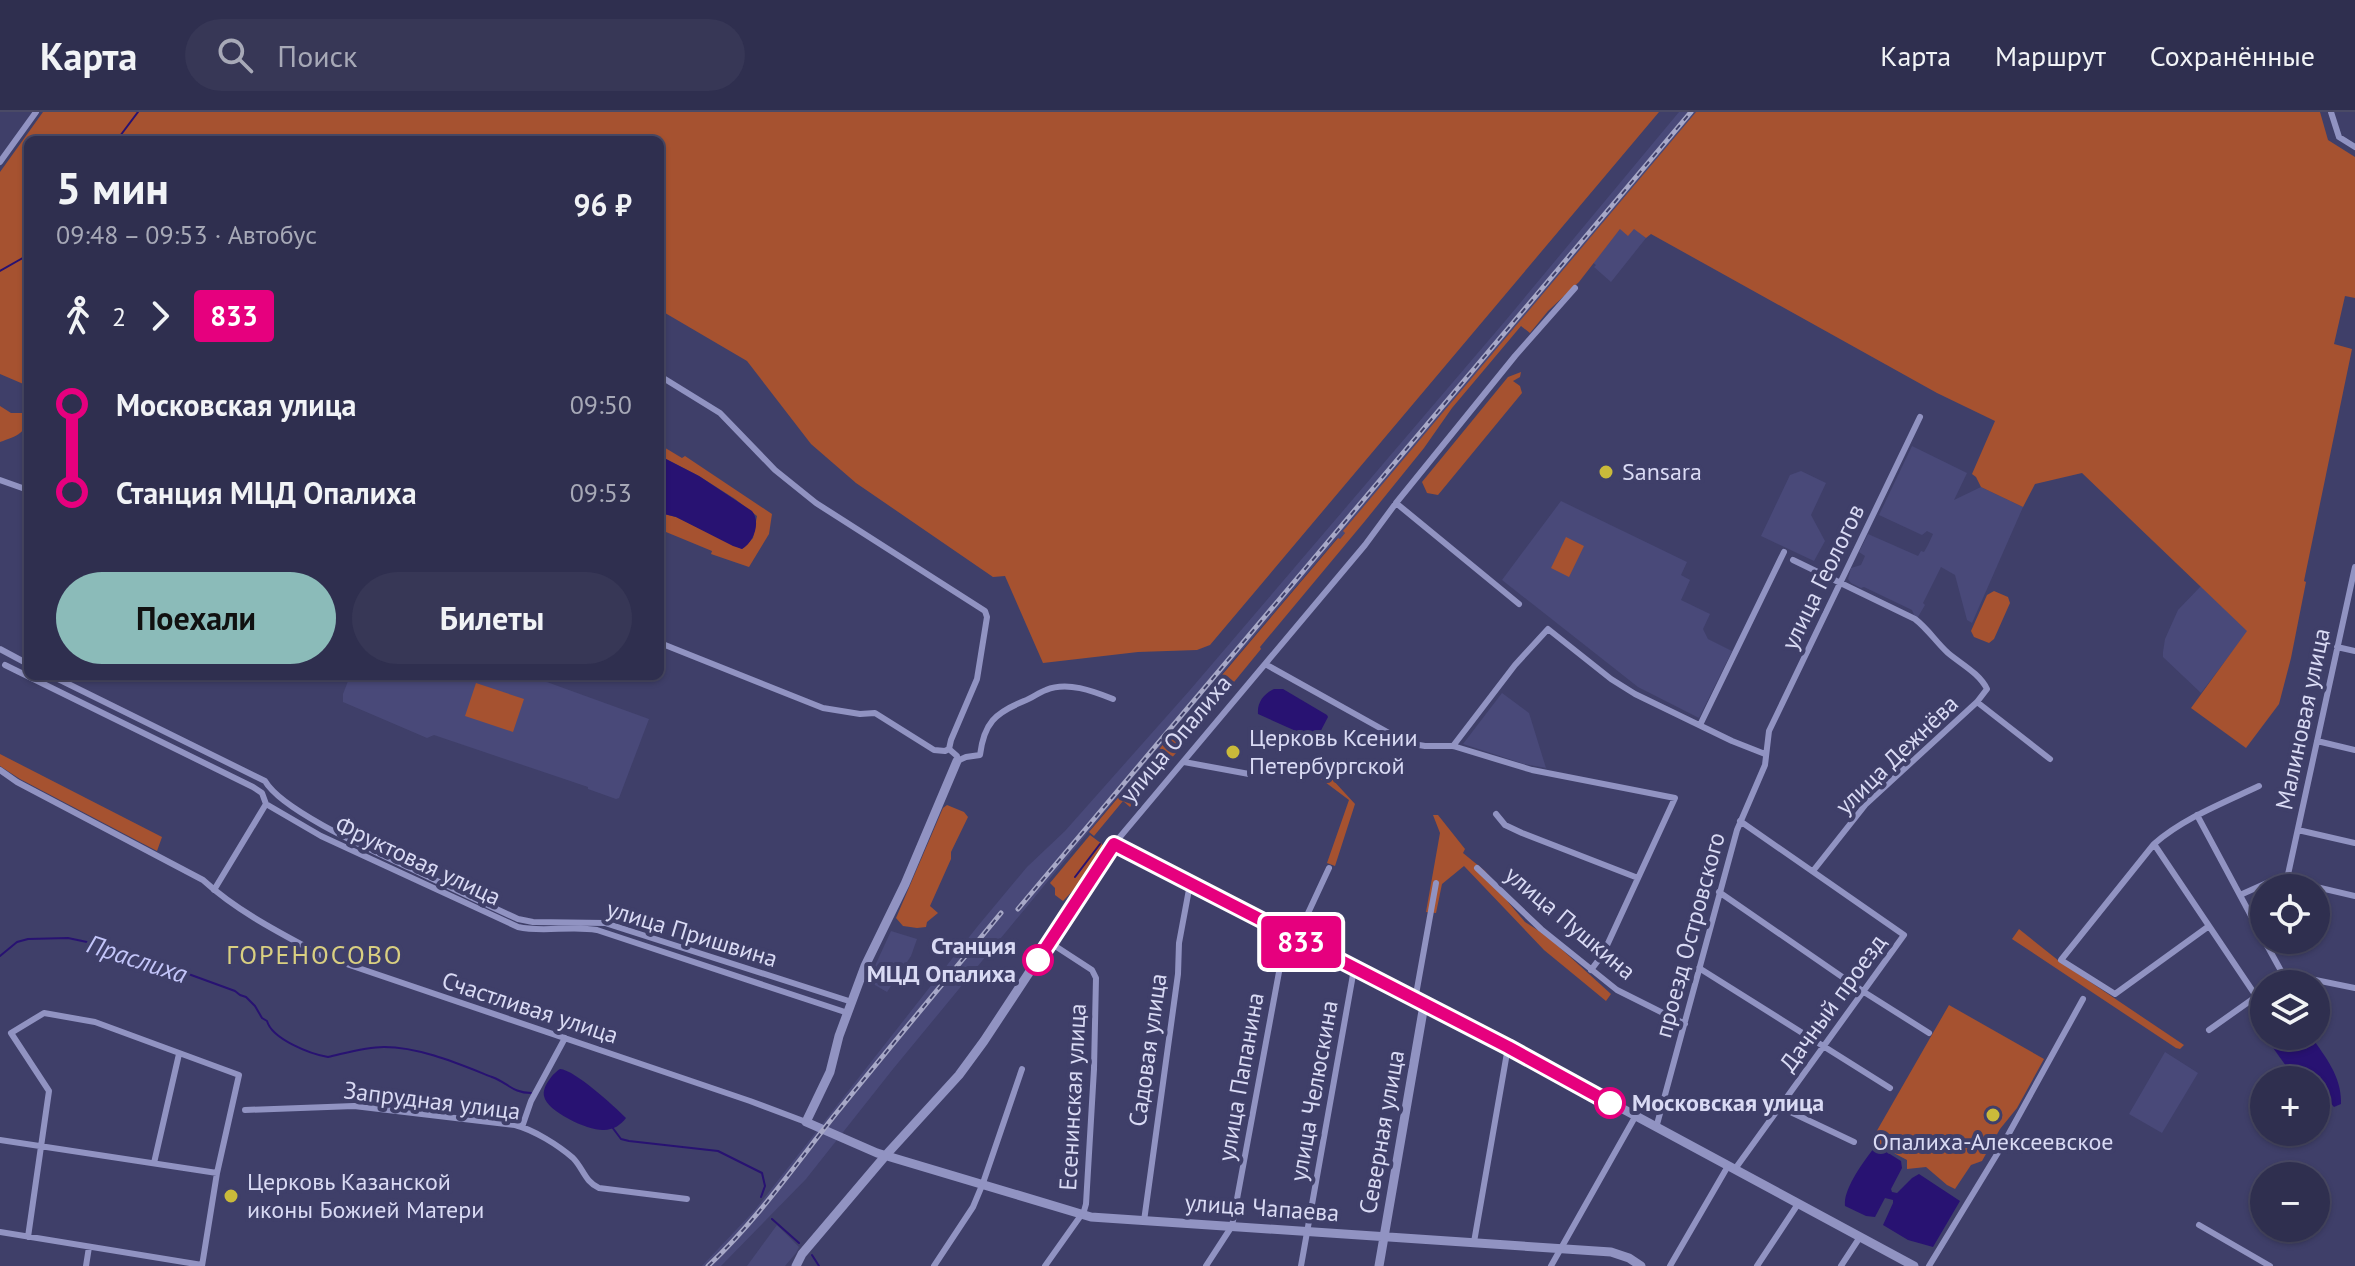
<!DOCTYPE html>
<html lang="ru">
<head>
<meta charset="utf-8">
<style>
	body { margin:0; font-family:"PT Sans",sans-serif; background:#373756; color:#f1f3f6; height:100vh; display:flex; flex-direction:column; font-size:30px; white-space:nowrap }
	* { box-sizing:border-box; margin:0 }
	p { font-size:26px; color:#a7a9b7 }
	.icon { flex:none; width:44px; height:44px; fill:none; stroke:currentColor; stroke-width:2; stroke-linecap:round; stroke-linejoin:round }
	.map { position:relative; flex:1; overflow:hidden }
	.sheet { position:absolute; left:24px; top:24px; width:640px; height:544px; display:flex; flex-direction:column; background:#2f2f4f; border-radius:12px; box-shadow:0 2px 6px #0004,0 0 0 2px #4a4a66 }
	.sheet>* { flex:none }
	.badge { padding:0 16px; border-radius:6px; font-size:28px; line-height:52px }
	.buttons { position:absolute; left:2250px; top:762px; display:grid; gap:16px }
	.buttons a { display:grid; place-items:center; width:80px; height:80px; border-radius:50%; background:#2f2f4f; box-shadow:0 2px 6px #0004,0 0 0 2px #4a4a66; font-size:40px }
	.map>.badge { position:absolute; translate:-50% -50%; box-shadow:0 0 0 4px #fff }
	.legs { display:flex; align-items:center; gap:12px; height:88px; padding:0 32px; font-size:26px }
	.legs p { margin-inline-start:auto }
	.head { display:flex; align-items:center; justify-content:space-between; height:136px; padding:0 32px }
	h1 { font-size:44px; font-weight:800; line-height:60px }
	.cta { display:flex; gap:16px; margin-top:auto; padding:16px 32px }
	.cta a { flex:1; height:92px; border-radius:48px; background:#8bbbb9; color:#111; font-size:32px; font-weight:800; line-height:92px; text-align:center }
	.cta a+a { background:#373756; color:#f1f3f6 }
	ul { padding:0 32px; list-style:none }
	li { display:flex; align-items:center; gap:28px; height:88px; font-size:30px }
	li i { display:grid; place-items:center; width:12px; height:100%; margin:0 10px; background:currentColor }
	li i::after { content:''; width:20px; height:20px; margin:-10px; border:6px solid; border-radius:50%; background:#2f2f4f }
	li p { margin-inline-start:auto }
	li:first-child i { background:linear-gradient(#0000 50%,currentColor 0) }
	li:last-child i { background:linear-gradient(currentColor 50%,#0000 0) }
	header { display:flex; align-items:center; gap:48px; box-sizing:border-box; height:112px; padding:0 40px; background:#2f2f4f; border-bottom:2px solid #4a4a66 }
	header strong { font-size:38px }
	nav { display:flex; gap:44px; margin-inline-start:auto; font-size:28px }
	.search { width:560px; height:72px; background:#373756; display:flex; align-items:center; gap:20px; box-sizing:border-box; padding:0 28px; border-radius:44px; color:#a7a9b7; font-size:30px }
	.map>svg:first-child { display:block }
	.built { fill:#494979 }
	.green { fill:#a65230 }
	.water { fill:#281272 }
	.lines { fill:none; stroke-linecap:round; stroke-linejoin:round }
	.stream { stroke:#281272; stroke-width:2 }
	.street { stroke:#9193c2; stroke-width:6 }
	.secondary { stroke:#9193c2; stroke-width:9 }
	.rail-casing { stroke:#a7a8c7; stroke-width:5 }
	.rail { stroke:#3f3f69; stroke-width:2; stroke-dasharray:6; stroke-linecap:butt }
	.line-1-casing { stroke:#fff; stroke-width:18 }
	.line-1 { stroke:#e6007e; stroke-width:12 }
	.poi-dot { fill:#caba3a; stroke:#3f3f69; stroke-width:3 }
	.stop-1-dot { fill:#fff; stroke:#e6007e; stroke-width:4 }
	.labels { text-anchor:middle; stroke-width:8; stroke-linejoin:round; paint-order:stroke }
	.poi-label { font-size:24px; fill:#d9daf4; stroke:#3f3f69; text-anchor:start }
	.street-label { font-size:24px; fill:#d9daf4; stroke:#3f3f69 }
	.stop-label { font-size:24px; font-weight:bold; fill:#d9daf4; stroke:#3f3f69; text-anchor:end }
	.neighbourhood-label { font-size:26px; letter-spacing:2px; fill:#d9cf81; stroke:#3f3f69 }
	.water-label { font-size:26px; font-style:italic; fill:#c3c5f9; stroke:#3f3f69 }
</style>
</head>
<body>
<header>
<strong>Карта</strong>
<div class="search"><svg class="icon" aria-label="search" viewBox="0 0 24 24"><circle cx="10" cy="10" r="6"/><path d="M15 15l6 6"/></svg>Поиск</div>
<nav><a>Карта</a><a>Маршрут</a><a>Сохранённые</a></nav>
</header>
<div class="map">
<svg width="2355" height="1154" viewBox="0 0 2355 1154">
	<rect width="100%" height="100%" fill="#3f3f69"/>
	<path class="built" d="M 1679,0 L 1696,0 L 1344,419 L 1345,421 L 1339,428 L 1337,426 L 1118,684 L 893,957 L 806,1067 L 721,1154 L 702,1154 L 754,1099 L 977,815 L 1027,755 L 1065,719 L 1190,578 L 1506,208 Z
		M 1634,116 L 1646,126 L 1611,170 L 1594,155 L 1596,153 L 1592,150 L 1620,117 Z
		M 1912,334 L 1967,361 L 1954,388 L 1981,375 L 2023,395 L 1972,511 L 1967,508 L 1955,463 L 1941,455 L 1923,491 L 1925,493 L 1918,505 L 1914,503 L 1912,498 L 1864,475 L 1861,476 L 1851,471 L 1848,467 L 1851,456 L 1861,453 L 1865,444 L 1859,440 L 1868,422 L 1918,444 L 1921,439 L 1924,440 L 1928,433 L 1933,422 L 1927,419 L 1922,423 L 1879,403 Z
		M 1801,359 L 1826,371 L 1811,403 L 1825,429 L 1814,449 L 1761,424 L 1790,363 Z
		M 1561,389 L 1687,450 L 1681,463 L 1690,468 L 1681,488 L 1710,502 L 1703,517 L 1708,527 L 1732,539 L 1699,606 L 1638,575 L 1502,468 Z
		M 2201,474 L 2248,519 L 2201,581 L 2163,545 L 2163,540 L 2165,527 L 2178,498 Z
		M 350,564 L 533,565 L 649,607 L 619,686 L 616,687 L 588,677 L 588,675 L 434,623 L 427,626 L 343,590 L 343,582 Z
		M 1502,581 L 1529,601 L 1546,656 L 1524,652 L 1463,632 Z
		M 891,819 L 917,827 L 911,844 L 887,880 L 868,869 Z
		M 2165,940 L 2198,961 L 2162,1021 L 2129,1002 Z
		M 777,1113 L 799,1135 L 796,1141 L 785,1154 L 747,1154 Z"/>
	<path class="green" d="M 43,0 L 1659,0 L 1210,533 L 1197,538 L 1138,540 L 1043,551 L 1005,464 L 993,465 L 856,371 L 811,332 L 747,249 L 660,198 L 660,28 L 28,28 L 28,274 L 0,262 L 0,60 Z
		M 1696,0 L 2320,0 L 2328,28 L 2355,45 L 2355,186 L 2345,184 L 2334,232 L 2352,237 L 2304,469 L 2306,470 L 2291,546 L 2279,592 L 2246,636 L 2191,596 L 2247,519 L 2082,361 L 2035,372 L 2023,395 L 1981,375 L 1976,365 L 1972,362 L 1995,309 L 1937,281 L 1651,122 L 1646,126 L 1634,117 L 1628,124 L 1620,117 L 1579,170 L 1548,199 L 1530,221 L 1521,214 L 1452,296 L 1424,336 L 1365,409 L 1260,535 L 1261,537 L 1212,597 L 1208,595 L 1197,609 L 1199,614 L 1130,695 L 1123,689 L 1094,724 L 1089,720 L 1338,426 L 1340,427 L 1345,421 L 1343,419 Z
		M 1521,260 L 1520,265 L 1513,269 L 1520,274 L 1522,281 L 1438,383 L 1427,381 L 1422,370 L 1508,265 Z
		M 0,294 L 11,301 L 28,301 C 28,321 17,324 0,330 Z
		M 660,328 L 664,330 L 662,334 L 682,346 L 685,344 L 772,402 L 769,422 L 749,455 L 711,442 L 712,439 L 666,420 L 663,425 L 660,424 L 660,401 L 676,405 L 742,437 L 753,426 L 757,404 L 735,387 L 699,364 L 666,347 L 660,339 Z
		M 1566,425 L 1584,434 L 1569,465 L 1551,456 Z
		M 1994,479 L 2008,485 L 2010,491 L 1994,527 L 1989,531 L 1974,525 L 1971,519 L 1987,483 Z
		M 476,571 L 524,587 L 513,620 L 465,604 Z
		M 0,642 L 162,725 L 157,739 L 20,667 L 0,654 Z
		M 1327,666 L 1332,667 L 1355,692 L 1335,754 L 1327,751 L 1349,688 L 1321,667 Z
		M 947,693 L 964,700 L 968,705 L 951,740 L 951,747 L 930,794 L 938,801 L 927,810 L 926,815 L 917,816 L 903,814 L 896,806 L 943,696 Z
		M 1433,703 L 1438,703 L 1465,737 L 1463,741 L 1485,759 L 1503,780 L 1508,790 L 1525,810 L 1547,824 L 1611,882 L 1606,889 L 1544,838 L 1464,754 L 1442,772 L 1436,801 L 1426,800 L 1440,721 Z
		M 1090,723 L 1102,732 L 1103,735 L 1080,771 L 1063,789 L 1055,783 L 1055,776 L 1050,771 Z
		M 2019,817 L 2059,849 L 2184,933 L 2180,937 L 2176,936 L 2012,827 Z
		M 1949,893 L 2044,947 L 2017,996 L 2000,1017 L 1982,1049 L 1971,1053 L 1955,1077 L 1947,1073 L 1926,1055 L 1907,1057 L 1907,1048 L 1871,1029 Z"/>
	<path class="water" d="M 660,339 L 666,344 L 666,347 L 699,364 L 752,399 C 761,410 754,430 742,437 L 733,434 L 676,405 L 660,401 Z
		M 1274,577 L 1283,577 L 1327,603 L 1328,605 L 1316,628 L 1258,602 C 1257,590 1264,582 1274,577 Z
		M 2274,924 L 2311,924 C 2326,946 2342,965 2341,992 L 2334,995 L 2325,985 L 2316,984 L 2316,968 L 2296,968 L 2271,933 Z
		M 560,957 C 575,958 614,994 626,1006 C 621,1013 613,1018 604,1018 C 589,1019 547,1000 544,984 C 542,975 553,961 560,957 Z
		M 1874,1036 L 1885,1039 L 1901,1049 L 1902,1056 L 1891,1077 L 1892,1080 L 1897,1081 L 1912,1066 L 1919,1062 L 1960,1089 L 1933,1135 L 1908,1128 L 1883,1113 L 1893,1091 L 1893,1088 L 1885,1086 L 1875,1105 L 1866,1104 L 1845,1094 C 1843,1077 1864,1049 1874,1036 Z"/>
	<g class="lines">
		<path class="stream" d="M 117,28 L 138,0
			M 0,159 L 28,143
			M 1075,765 L 1100,732
			M 0,844 L 17,830 L 28,827 L 68,826 L 120,837 L 235,879 L 240,883 L 246,885 L 255,894 L 262,906 L 267,909 C 272,927 310,942 328,945 C 346,941 365,935 384,935 C 420,935 459,952 492,965 C 508,971 513,981 531,981
			M 612,1015 L 621,1027 L 629,1029 L 718,1039 L 762,1061 L 765,1074 L 761,1085
			M 772,1107 L 799,1131
			M 812,1143 L 819,1154"/>
		<path class="street" d="M 2331,0 L 2339,25 L 2355,35
			M 0,50 L 36,0
			M 660,264 L 720,301 L 775,358 L 816,391 L 985,499 L 987,505 L 977,567 L 951,628 L 949,637
			M 0,368 L 28,378
			M 1396,391 L 1519,492
			M 1793,448 L 1915,507 C 1928,517 1936,530 1948,541 C 1961,552 1979,561 1987,577 L 1977,590 L 1866,692 L 1813,759
			M 660,531 L 823,596 L 860,602 L 875,601 L 934,638 L 945,639 L 949,637
			M 2337,535 L 2355,539
			M 0,537 L 28,552
			M 1265,552 L 1407,631 L 1425,634 L 1453,634 L 1532,658 L 1675,686 L 1603,842 L 1591,858
			M 5,553 L 253,675 L 262,681 L 266,692 L 321,724 L 518,815 C 544,821 570,813 597,818 L 848,901
			M 52,564 L 265,669 C 283,700 378,741 412,757 C 447,774 483,791 518,807 L 533,810 L 605,811 L 852,890
			M 1977,590 L 2050,647
			M 1700,613 L 1784,440
			M 2317,629 L 2355,638
			M 1453,634 L 1515,553 L 1548,517 L 1611,567 L 1635,582 L 1732,629 L 1765,642
			M 949,637 L 957,644 L 957,649 L 966,645 L 980,643 C 984,611 995,601 1024,589 C 1032,586 1038,581 1046,578 C 1067,569 1093,579 1113,587
			M 1184,650 L 1249,662
			M 0,658 L 17,670 L 203,768 C 238,800 282,822 323,844 L 750,989 L 806,1010
			M 1496,702 L 1505,713 L 1522,721 L 1638,766
			M 2197,703 L 2264,828
			M 2298,718 L 2355,731
			M 1114,732 L 1365,433 L 1396,391 L 1515,244 L 1575,176
			M 2154,732 L 2256,884
			M 1477,756 L 1541,817 L 1617,878 L 1685,912
			M 2287,767 L 2355,455
			M 214,778 L 266,692
			M 1719,780 L 1864,880 L 1929,921
			M 2240,783 L 2278,766 L 2355,784
			M 2209,814 L 2115,882 L 2061,848 L 2154,732 C 2184,706 2223,691 2259,674
			M 1296,827 L 1329,756
			M 2264,828 L 2285,866
			M 1699,856 L 1890,976
			M 2275,872 L 2291,863 L 2355,876
			M 1415,888 L 1436,771
			M 2209,918 L 2264,879
			M 1780,995 L 1854,1030
			M 245,998 L 354,994 L 515,1013 C 534,1018 558,1033 573,1046 C 583,1056 585,1070 599,1076 L 687,1087
			M 522,1015 L 531,989 L 565,926
			M 1656,1016 L 1737,718 L 1765,653 L 1769,619 L 1920,305
			M 0,1028 L 217,1061
			M 154,1051 L 179,942
			M 1735,1057 L 1904,823 L 1740,709
			M 1144,1109 L 1178,862 L 1179,831 L 1190,772
			M 2199,1113 L 2270,1154
			M 0,1120 L 202,1153
			M 28,1125 L 49,979 L 11,921 L 44,901 L 95,910 L 239,963 L 217,1061 L 202,1154
			M 1474,1130 L 1508,935
			M 86,1154 L 89,1135
			M 934,1154 L 973,1095 L 983,1071 L 1022,957
			M 1045,1154 L 1084,1099 L 1086,1092 L 1094,957 L 1096,866 L 1092,858 L 1049,830
			M 1206,1154 L 1232,1114 L 1284,833 L 1288,823
			M 1301,1154 L 1354,857
			M 1551,1154 L 1635,1005
			M 1670,1154 L 1728,1054
			M 1757,1154 L 1798,1092
			M 1841,1154 L 1860,1125
			M 1929,1154 L 2002,1034 L 2083,887"/>
		<path class="secondary" d="M 957,649 L 905,772 L 865,854 L 839,924 L 830,960 L 806,1010 L 877,1041 L 1091,1105 L 1611,1140 L 1629,1146 L 1641,1154
			M 796,1154 L 802,1142 L 886,1043 L 959,963 L 984,929 L 1114,732 L 1508,935 L 1914,1154
			M 1379,1154 L 1424,893"/>
		<g class="rail-casing">
			<path id="rail" d="M 1018,797 L 1691,0
				M 708,1154 C 756,1109 793,1056 834,1004 C 889,936 945,869 1001,801"/>
		</g>
		<use href="#rail" class="rail"/>
	</g>
	<g class="lines">
		<g class="line-1-casing">
			<path id="line-1" d="M 1038,848 L 1114,732 L 1508,935 L 1610,991"/>
		</g>
		<use href="#line-1" class="line-1"/>
	</g>
	<g class="poi-dot">
		<circle cx="1606" cy="360" r="8"/>
		<circle cx="1233" cy="640" r="8"/>
		<circle cx="1993" cy="1003" r="8"/>
		<circle cx="231" cy="1084" r="8"/>
	</g>
	<g class="stop-1-dot">
		<circle cx="1038" cy="848" r="14"/>
		<circle cx="1610" cy="991" r="14"/>
	</g>
	<g class="labels">
		<g class="poi-label">
			<text x="1622" y="368">Sansara</text>
			<text x="1249" y="634">Церковь Ксении<tspan x="1249" dy="28">Петербургской</tspan></text>
			<text x="1993" y="1038" text-anchor="middle">Опалиха-Алексеевское</text>
			<text x="247" y="1078">Церковь Казанской<tspan x="247" dy="28">иконы Божией Матери</tspan></text>
		</g>
		<g class="street-label">
			<text transform="translate(1823 465) rotate(-64)" y="8">улица Геологов</text>
			<text transform="translate(2303 607) rotate(-78)" y="8">Малиновая улица</text>
			<text transform="translate(1176 627) rotate(-50)" y="8">улица Опалиха</text>
			<text transform="translate(1897 643) rotate(-44)" y="8">улица Дежнёва</text>
			<text transform="translate(418 749) rotate(25)" y="8">Фруктовая улица</text>
			<text transform="translate(1570 811) rotate(40)" y="8">улица Пушкина</text>
			<text transform="translate(692 822) rotate(17)" y="8">улица Пришвина</text>
			<text transform="translate(1690 823) rotate(-75)" y="8">проезд Островского</text>
			<text transform="translate(1833 891) rotate(-54)" y="8">Дачный проезд</text>
			<text transform="translate(530 896) rotate(18)" y="8">Счастливая улица</text>
			<text transform="translate(1148 938) rotate(-82)" y="8">Садовая улица</text>
			<text transform="translate(1241 965) rotate(-80)" y="8">улица Папанина</text>
			<text transform="translate(1314 979) rotate(-80)" y="8">улица Челюскина</text>
			<text transform="translate(1073 985) rotate(-87)" y="8">Есенинская улица</text>
			<text transform="translate(432 989) rotate(7)" y="8">Запрудная улица</text>
			<text transform="translate(1382 1020) rotate(-80)" y="8">Северная улица</text>
			<text transform="translate(1262 1096) rotate(4)" y="8">улица Чапаева</text>
		</g>
		<g class="stop-label">
			<text x="1016" y="842">Станция<tspan x="1016" dy="28">МЦД Опалиха</tspan></text>
			<text x="1632" y="999" text-anchor="start">Московская улица</text>
		</g>
		<g class="neighbourhood-label">
			<text x="315" y="852">ГОРЕНОСОВО</text>
		</g>
		<g class="water-label">
			<text transform="translate(137 847) rotate(18)" y="9">Праслиха</text>
		</g>
	</g>
</svg>
<div class="buttons">
<a><svg class="icon" aria-label="locate" viewBox="0 0 24 24"><circle cx="12" cy="12" r="6"/><path d="M12 2v4M12 18v4M2 12h4M18 12h4"/></svg></a>
<a><svg class="icon" aria-label="layers" viewBox="0 0 24 24"><path d="M12 4l9 5-9 5-9-5zM3 14l9 5 9-5"/></svg></a>
<a>+</a>
<a>−</a>
</div>
<b class="badge" style="left:1301px;top:830px;background:#e6007e;color:#fff">833</b>
<section class="sheet">
<div class="head"><div><h1>5 мин</h1><p>09:48 – 09:53 · Автобус</p></div><b>96 ₽</b></div>
<div class="legs"><svg class="icon" aria-label="walk" viewBox="0 0 24 24"><circle cx="13" cy="4" r="2"/><path d="M13 8l-2 6 4 7M11 14l-3 7M7 12l3-4h3l4 4"/></svg>2<svg class="icon" aria-label="forward" viewBox="0 0 24 24"><path d="M9 5l7 7-7 7"/></svg><b class="badge" style="background:#e6007e;color:#fff">833</b></div>
<ul>
<li><i style="color:#e6007e"></i><b>Московская улица</b><p>09:50</p></li>
<li><i style="color:#e6007e"></i><b>Станция МЦД Опалиха</b><p>09:53</p></li>
</ul>
<div class="cta"><a>Поехали</a><a>Билеты</a></div>
</section>
</div>
</body>
</html>
